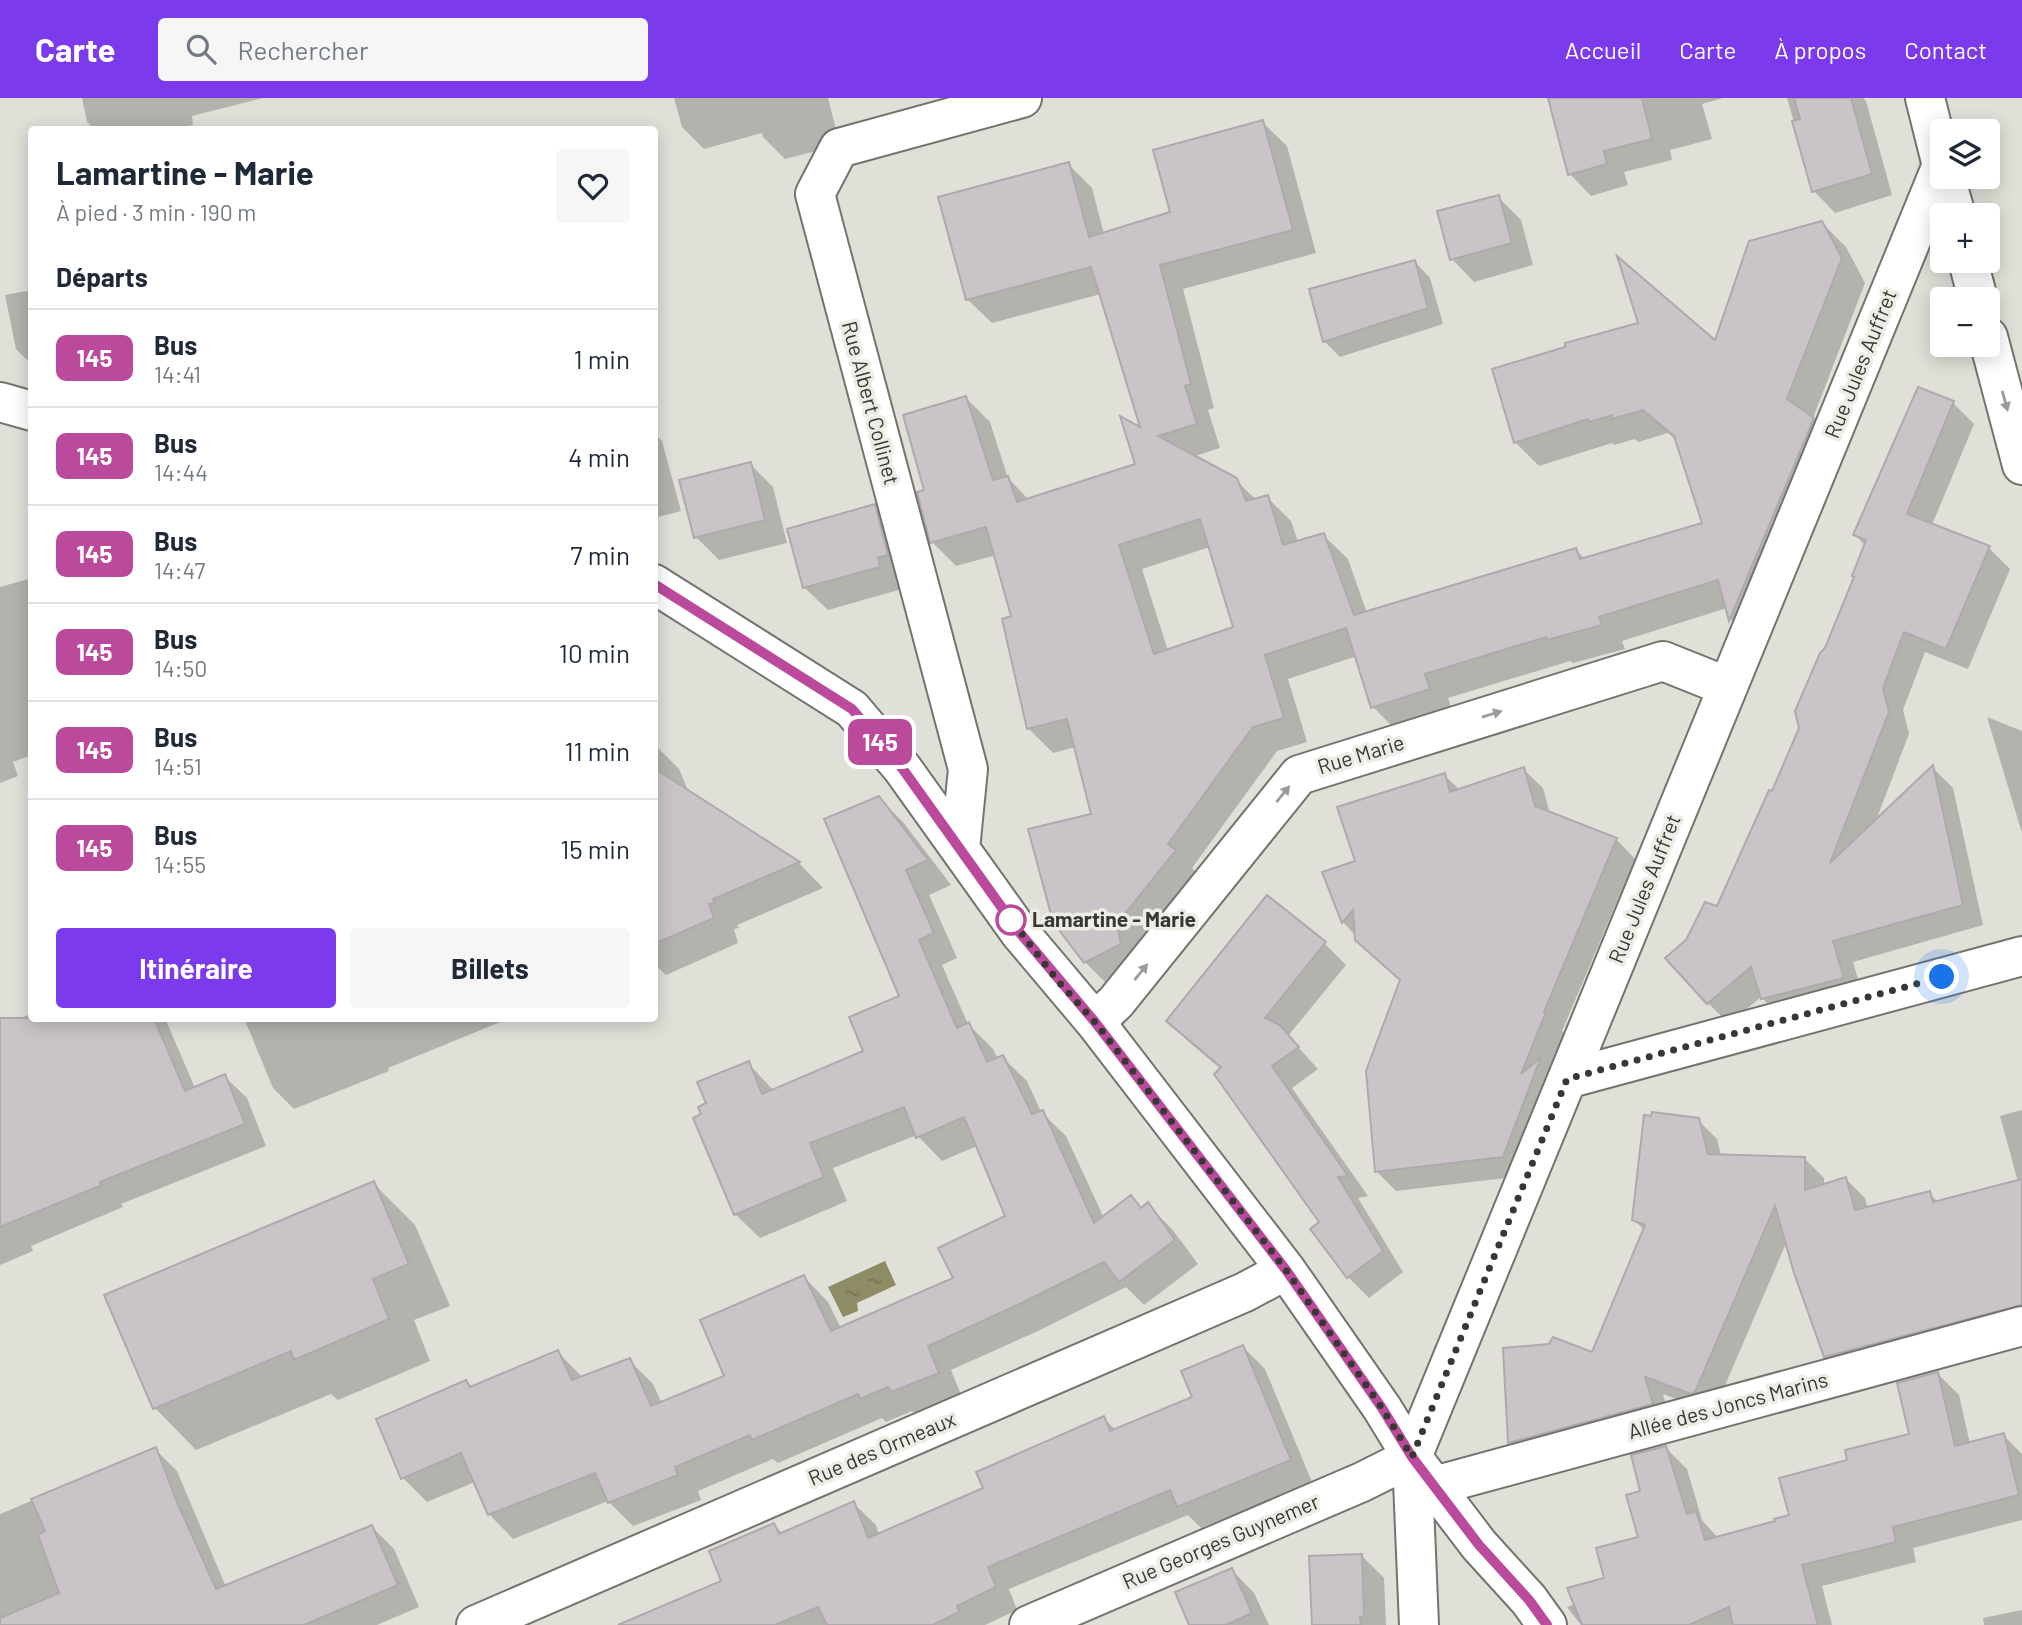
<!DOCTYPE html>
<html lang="fr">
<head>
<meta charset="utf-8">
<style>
	body { margin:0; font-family:Barlow,sans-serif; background:#f6f6f7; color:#1f2937; height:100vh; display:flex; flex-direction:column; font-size:26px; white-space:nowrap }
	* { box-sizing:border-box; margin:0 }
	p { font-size:23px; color:#747a83 }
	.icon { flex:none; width:38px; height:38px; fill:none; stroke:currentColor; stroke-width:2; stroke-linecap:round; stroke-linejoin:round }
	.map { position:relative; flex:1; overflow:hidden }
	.drawer { position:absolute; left:28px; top:28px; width:630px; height:896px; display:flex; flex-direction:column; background:#fff; border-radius:7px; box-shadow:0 4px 18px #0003 }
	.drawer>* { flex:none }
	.badge { padding:0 14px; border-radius:10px; font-size:24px; line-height:46px }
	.fabs { position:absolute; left:1930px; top:21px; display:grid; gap:14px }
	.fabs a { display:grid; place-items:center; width:70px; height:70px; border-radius:7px; background:#fff; box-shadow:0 4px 18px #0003; font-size:35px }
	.you { position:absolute; width:35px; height:35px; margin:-18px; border:5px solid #fff; border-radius:50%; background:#1a73e8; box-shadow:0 0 0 10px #1a73e833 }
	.map>.badge { position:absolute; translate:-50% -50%; box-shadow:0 0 0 4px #fff }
	h2 { padding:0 28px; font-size:26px; line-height:63px }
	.round { display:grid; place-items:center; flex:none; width:74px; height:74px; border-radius:7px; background:#f6f6f7 }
	.overview { display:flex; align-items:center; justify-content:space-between; height:119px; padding:0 28px }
	h1 { font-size:33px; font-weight:700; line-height:52px }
	.primary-button { display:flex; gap:14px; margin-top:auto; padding:14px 28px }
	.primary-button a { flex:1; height:80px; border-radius:7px; background:#7c3aed; color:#fff; font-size:28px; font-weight:700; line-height:80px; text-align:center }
	.primary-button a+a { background:#f6f6f7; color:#1f2937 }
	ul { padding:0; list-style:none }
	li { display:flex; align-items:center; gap:21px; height:98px; padding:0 28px; border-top:2px solid #e0e1e3 }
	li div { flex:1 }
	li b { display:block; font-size:26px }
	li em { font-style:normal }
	li .badge { min-width:77px; font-weight:700; text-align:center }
	header { display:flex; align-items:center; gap:42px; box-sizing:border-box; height:98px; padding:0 35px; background:#7c3aed; color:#fff }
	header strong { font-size:33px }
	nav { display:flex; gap:38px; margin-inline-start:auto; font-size:24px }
	.search { width:490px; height:63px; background:#f6f6f7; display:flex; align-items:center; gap:18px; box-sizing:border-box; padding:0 24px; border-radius:7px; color:#747a83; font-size:26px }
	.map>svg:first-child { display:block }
	.water { fill:url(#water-ripples) }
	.shadow { fill:#0003; fill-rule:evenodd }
	.building { fill:#cac4c9; stroke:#afa9ae; stroke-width:2; fill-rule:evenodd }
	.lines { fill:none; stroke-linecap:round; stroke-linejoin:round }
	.street-casing { stroke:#74746e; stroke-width:42 }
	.street { stroke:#fff; stroke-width:38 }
	.oneway { fill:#9b9b9a }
	.line-casing { stroke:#fff; stroke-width:16 }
	.line { stroke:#bb4a9d; stroke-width:10 }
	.walk { stroke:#373734; stroke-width:7; stroke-dasharray:0 12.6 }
	.stop-dot { fill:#fff; stroke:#bb4a9d; stroke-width:3.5 }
	.labels { text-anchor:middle; stroke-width:7; stroke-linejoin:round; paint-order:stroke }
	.street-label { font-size:21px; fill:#373734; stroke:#edede6 }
	.stop-label { font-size:21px; font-weight:bold; fill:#373734; stroke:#edede6; text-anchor:start }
</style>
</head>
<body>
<header>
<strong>Carte</strong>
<div class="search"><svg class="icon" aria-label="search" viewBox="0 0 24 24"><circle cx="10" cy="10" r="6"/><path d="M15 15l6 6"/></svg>Rechercher</div>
<nav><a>Accueil</a><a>Carte</a><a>À propos</a><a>Contact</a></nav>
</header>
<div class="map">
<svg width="2022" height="1527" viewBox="0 0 2022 1527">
	<defs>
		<pattern id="water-ripples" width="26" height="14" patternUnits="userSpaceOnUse" patternTransform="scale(1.75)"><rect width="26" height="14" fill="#8e8c64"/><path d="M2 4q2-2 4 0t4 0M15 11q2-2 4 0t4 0" fill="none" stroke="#757353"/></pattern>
	</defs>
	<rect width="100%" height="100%" fill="#e0e0d9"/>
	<path class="water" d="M 885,1163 L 896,1187 L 857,1205 L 858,1213 L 843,1219 L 828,1189 Z"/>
	<path class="shadow" d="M 82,0 L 263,0 L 192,18 L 193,27 L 170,32 L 95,32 L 87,24 Z
		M 674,0 L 828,0 L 840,47 L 785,61 L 763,39 L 762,35 L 704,51 L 682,29 Z
		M 1549,0 L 1723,0 L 1702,6 L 1712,41 L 1670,52 L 1672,62 L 1624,74 L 1628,87 L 1591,98 L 1570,76 Z
		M 1787,0 L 1863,0 L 1866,3 L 1892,97 L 1835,115 L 1814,93 Z
		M 1262,24 L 1287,48 L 1316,155 L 1183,191 L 1214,310 L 1208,312 L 1220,350 L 1192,359 L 1236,382 L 1256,402 L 1267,399 L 1291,423 L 1298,444 L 1323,437 L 1348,461 L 1367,515 L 1576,452 L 1585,461 L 1705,426 L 1678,343 L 1668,335 L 1638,344 L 1635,341 L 1614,347 L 1612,345 L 1539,368 L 1515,344 L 1715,245 L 1822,125 L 1846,149 L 1865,185 L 1813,320 L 1837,345 L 1754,545 L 1731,522 L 1727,510 L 1622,543 L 1625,551 L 1573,565 L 1570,563 L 1448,600 L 1453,615 L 1397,633 L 1373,609 L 1357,558 L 1288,581 L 1307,644 L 1277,653 L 1192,770 L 1199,777 L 1109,888 L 1085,864 L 1093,718 L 1076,649 L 1053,655 L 1029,631 L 1004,522 L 1013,520 L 996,457 L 956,468 L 932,444 L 926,393 L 966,300 L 990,324 L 1008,380 L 1029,402 L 1137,367 L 1143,332 L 1101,196 L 992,225 L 967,201 L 1068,66 L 1092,90 L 1104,136 L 1172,115 ZM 1210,449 L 1236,530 L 1168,553 L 1142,471 Z
		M 1498,99 L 1521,122 L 1533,167 L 1474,184 L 1452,161 Z
		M 1415,164 L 1430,180 L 1443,226 L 1340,259 L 1324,243 Z
		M 32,192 L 32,267 L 16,251 L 5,197 Z
		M 1953,305 L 1974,326 L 1932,427 L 1989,450 L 2010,471 L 1968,571 L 1925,554 L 1903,612 L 1909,636 L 1875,725 L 1933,670 L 1953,690 L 1983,827 L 1853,864 L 1864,901 L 1784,921 L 1761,899 L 1729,926 L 1708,905 L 1688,843 L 1718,811 L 1773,696 L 1801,630 L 1826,551 L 1856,480 L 1866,448 L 1855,437 Z
		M 654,335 L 662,343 L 681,413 L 654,420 Z
		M 750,366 L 773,389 L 787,445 L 719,462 L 696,439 Z
		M 874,408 L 897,431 L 902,491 L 828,512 L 805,490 L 789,432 Z
		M 32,480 L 32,657 L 13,664 L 18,678 L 0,685 L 0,489 Z
		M 1987,619 L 2022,633 L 2022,735 Z
		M 654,646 L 679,671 L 689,695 L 799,765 L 823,790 L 737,827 L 739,830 L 734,831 L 738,845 L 666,877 L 654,866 Z
		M 1523,671 L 1543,690 L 1550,716 L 1616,741 L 1635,761 L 1562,933 L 1564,935 L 1550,970 L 1560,980 L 1522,1078 L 1396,1093 L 1377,1074 L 1401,883 L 1377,861 L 1343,824 L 1324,775 L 1357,765 L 1444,677 L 1460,692 Z
		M 879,700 L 903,724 L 951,787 L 929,797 L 957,860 L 942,867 L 968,926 L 993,951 L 998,961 L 1002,959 L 1027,983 L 1041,1014 L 1066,1038 L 1104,1120 L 1131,1099 L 1142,1111 L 1148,1107 L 1172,1131 L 1198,1166 L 1144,1207 L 1126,1189 L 1038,1233 L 951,1272 L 962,1299 L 916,1317 L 912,1313 L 886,1324 L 882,1320 L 778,1365 L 773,1361 L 698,1393 L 701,1402 L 633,1428 L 608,1403 L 513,1441 L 489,1416 L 475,1384 L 427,1404 L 403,1380 L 466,1284 L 472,1290 L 558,1254 L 583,1280 L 629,1262 L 653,1286 L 662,1306 L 726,1278 L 804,1179 L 828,1204 L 841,1230 L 955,1181 L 1007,1119 L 977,1048 L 942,1063 L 917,1037 L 833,1070 L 847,1103 L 760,1140 L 735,1116 L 703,1017 L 709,1006 L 748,965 L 774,993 L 866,954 L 901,899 Z
		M 1267,800 L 1325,846 L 1346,867 L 1288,938 L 1318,971 L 1292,990 L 1368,1098 L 1358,1100 L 1403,1174 L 1369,1200 L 1348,1179 L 1322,1124 L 1221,971 L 1189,944 L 1168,923 Z
		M 32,915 L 32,920 L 165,920 L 195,990 L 224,978 L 247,1000 L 266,1048 L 121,1106 L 123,1109 L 31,1148 L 33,1153 L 0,1167 L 0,929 Z
		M 244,920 L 510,920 L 388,970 L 389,973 L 294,1011 L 273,990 Z
		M 2022,1012 L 2022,1198 L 2000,1205 L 2008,1233 L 1845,1278 L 1826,1258 L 1787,1143 L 1714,1313 L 1711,1314 L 1663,1296 L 1671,1325 L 1529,1364 L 1510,1344 L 1593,1257 L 1645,1133 L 1633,1121 L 1698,1022 L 1717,1041 L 1721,1058 L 1804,1060 L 1824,1080 L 1824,1088 L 1846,1081 L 1865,1100 L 1868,1111 L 1929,1095 L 1938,1104 L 2018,1084 L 2000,1018 Z
		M 373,1085 L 415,1127 L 450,1208 L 414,1222 L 430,1263 L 338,1302 L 331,1296 L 196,1352 L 155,1310 Z
		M 1243,1249 L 1265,1271 L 1312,1384 L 1201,1430 L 1188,1417 L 1009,1491 L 1017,1512 L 985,1527 L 622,1527 L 723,1484 L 774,1427 L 783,1436 L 853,1405 L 876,1427 L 879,1437 L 985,1390 L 1103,1320 L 1116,1332 L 1194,1300 Z
		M 1937,1275 L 1959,1297 L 1970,1346 L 2003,1337 L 2022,1356 L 2022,1422 L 1913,1450 L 1916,1464 L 1822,1488 L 1832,1527 L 1581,1527 L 1567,1509 L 1575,1506 L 1606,1481 L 1640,1440 L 1642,1394 L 1665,1349 L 1687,1371 L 1702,1422 L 1718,1440 L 1792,1419 L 1849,1363 L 1911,1337 Z
		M 155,1351 L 177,1373 L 226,1489 L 372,1429 L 394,1451 L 419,1509 L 377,1527 L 0,1527 L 0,1416 Z
		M 1361,1457 L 1384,1480 L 1386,1527 L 1314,1527 Z
		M 1232,1472 L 1254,1495 L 1269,1527 L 1191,1527 Z
		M 2022,1512 L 2022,1527 L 1984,1527 L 1983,1520 Z"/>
	<path class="building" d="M 1548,0 L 1642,0 L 1652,41 L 1604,53 L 1607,66 L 1568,77 Z
		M 1794,0 L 1851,0 L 1872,76 L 1812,94 L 1792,23 L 1800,21 Z
		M 1263,22 L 1293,132 L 1160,167 L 1191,286 L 1185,288 L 1197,326 L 1158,338 L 1237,380 L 1246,403 L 1268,397 L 1283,447 L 1324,435 L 1354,517 L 1576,450 L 1580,461 L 1702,425 L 1674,338 L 1643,312 L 1612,321 L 1612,317 L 1589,324 L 1588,321 L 1514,345 L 1492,271 L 1565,249 L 1565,245 L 1638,225 L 1617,158 L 1715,242 L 1749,143 L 1822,123 L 1842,160 L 1787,301 L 1814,320 L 1729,523 L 1718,482 L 1599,519 L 1602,527 L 1547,542 L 1546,539 L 1425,576 L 1430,591 L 1371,610 L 1346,530 L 1265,557 L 1284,620 L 1253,629 L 1168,746 L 1176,752 L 1117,826 L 1121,846 L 1084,865 L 1053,824 L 1028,731 L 1091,716 L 1067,621 L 1027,631 L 1002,521 L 1011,518 L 986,429 L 930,445 L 917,394 L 924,392 L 903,317 L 966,298 L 993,382 L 1008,378 L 1017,404 L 1135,366 L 1120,318 L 1140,329 L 1091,169 L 966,202 L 938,99 L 1069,64 L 1089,139 L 1170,114 L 1153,52 ZM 1200,421 L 1233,529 L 1154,556 L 1119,447 Z
		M 1499,97 L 1512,145 L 1450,162 L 1437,113 Z
		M 1415,162 L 1428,210 L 1323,244 L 1309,191 Z
		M 1918,289 L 1954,303 L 1907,416 L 1990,448 L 1946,551 L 1904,534 L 1883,590 L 1889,614 L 1830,765 L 1933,667 L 1963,807 L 1833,843 L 1844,880 L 1761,901 L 1751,869 L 1707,906 L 1665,860 L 1686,842 L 1705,804 L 1717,808 L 1769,692 L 1772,693 L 1799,630 L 1795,613 L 1820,555 L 1825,550 L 1854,479 L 1852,478 L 1866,442 L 1853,437 Z
		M 751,364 L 765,422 L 694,440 L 679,382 Z
		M 875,406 L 888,457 L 878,460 L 880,469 L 803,490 L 787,431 Z
		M 1524,669 L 1535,708 L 1617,740 L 1544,914 L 1546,914 L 1521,976 L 1541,959 L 1503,1059 L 1375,1074 L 1366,973 L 1400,882 L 1355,842 L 1353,812 L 1342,825 L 1322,774 L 1355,763 L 1337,709 L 1445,675 L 1450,694 Z
		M 654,670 L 800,764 L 713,801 L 715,805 L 709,806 L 714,820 L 654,846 Z
		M 879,698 L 928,762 L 906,772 L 934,835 L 919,842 L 957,930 L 969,924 L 987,964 L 1003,957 L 1032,1016 L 1043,1012 L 1094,1125 L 1131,1097 L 1141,1110 L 1148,1104 L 1175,1142 L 1119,1184 L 1104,1164 L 1013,1209 L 928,1248 L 939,1275 L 891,1294 L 888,1289 L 860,1301 L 858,1296 L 752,1342 L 750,1337 L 675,1369 L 678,1377 L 608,1405 L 595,1375 L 488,1417 L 461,1355 L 401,1381 L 376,1321 L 466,1282 L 470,1289 L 558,1252 L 572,1282 L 630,1260 L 651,1308 L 724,1278 L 700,1222 L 804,1177 L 831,1233 L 953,1180 L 938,1150 L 1005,1118 L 964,1019 L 916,1040 L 904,1009 L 810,1045 L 824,1079 L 734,1117 L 693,1020 L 701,1016 L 698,1009 L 706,1005 L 697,984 L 749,963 L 762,996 L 863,953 L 849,919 L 899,898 L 824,721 Z
		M 1267,797 L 1326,844 L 1265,920 L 1280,927 L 1299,949 L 1272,968 L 1348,1078 L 1338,1079 L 1383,1153 L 1347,1180 L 1310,1131 L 1319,1124 L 1214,976 L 1221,969 L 1166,923 Z
		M 0,920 L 154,920 L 185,993 L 225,976 L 245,1026 L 100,1084 L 102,1087 L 0,1129 Z
		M 1652,1014 L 1699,1020 L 1708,1056 L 1805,1059 L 1805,1092 L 1846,1079 L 1855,1112 L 1930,1093 L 1933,1104 L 2022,1081 L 2022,1207 L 1824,1259 L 1794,1175 L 1775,1108 L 1695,1294 L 1691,1296 L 1645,1279 L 1653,1306 L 1508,1345 L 1503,1250 L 1549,1246 L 1553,1239 L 1592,1254 L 1645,1127 L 1632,1122 L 1644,1017 L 1651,1018 Z
		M 374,1083 L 409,1166 L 373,1181 L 389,1221 L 294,1262 L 291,1253 L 153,1311 L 104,1197 Z
		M 1243,1247 L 1291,1362 L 1177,1409 L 1170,1392 L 988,1469 L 996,1489 L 957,1508 L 959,1514 L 933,1527 L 827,1527 L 818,1509 L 775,1527 L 618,1527 L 721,1483 L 709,1453 L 774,1425 L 779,1436 L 854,1403 L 868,1440 L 983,1390 L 976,1374 L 1104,1318 L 1110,1333 L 1192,1299 L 1181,1273 Z
		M 1938,1274 L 1955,1348 L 2004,1335 L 2019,1397 L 1893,1429 L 1896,1444 L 1802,1467 L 1818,1527 L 1733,1527 L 1729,1509 L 1689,1527 L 1582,1527 L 1567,1490 L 1604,1480 L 1596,1450 L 1638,1439 L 1626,1397 L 1640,1393 L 1631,1357 L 1666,1348 L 1687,1416 L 1696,1413 L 1705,1442 L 1775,1423 L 1774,1421 L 1789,1417 L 1779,1380 L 1847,1362 L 1845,1352 L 1909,1336 L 1897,1285 Z
		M 156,1349 L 177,1404 L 216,1491 L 372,1427 L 398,1487 L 304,1527 L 0,1527 L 0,1520 L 59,1495 L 38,1437 L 45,1433 L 31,1401 Z
		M 1362,1456 L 1364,1519 L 1360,1519 L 1361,1527 L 1312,1527 L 1309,1458 Z
		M 1232,1470 L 1252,1515 L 1226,1527 L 1189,1527 L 1175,1494 Z"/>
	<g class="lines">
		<g class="street-casing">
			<path id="street" d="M 1925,0 L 1942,68
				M 1945,79 L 1956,117
				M 1968,163 L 1978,201
				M 1988,239 L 2022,367
				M 0,304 L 32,313
				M 654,486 L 852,611 L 902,670 L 1020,835 L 1095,924 L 1286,1172 L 1382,1310 L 1412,1359 L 1434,1388 L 1479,1447 L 1529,1502 L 1547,1527
				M 960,751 L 968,671 L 815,96 L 839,50 L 1022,0
				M 1095,924 L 1116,904 L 1299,677 L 1663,563 L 1728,589
				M 1567,981 L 2022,858
				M 1434,1388 L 2022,1228
				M 476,1527 L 1245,1194 L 1286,1172
				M 1029,1527 L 1362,1384 L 1412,1359
				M 1419,1527 L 1412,1359 L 1942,67"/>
		</g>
		<use href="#street" class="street"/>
	</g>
	<defs><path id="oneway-solid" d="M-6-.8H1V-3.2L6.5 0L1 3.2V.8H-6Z" transform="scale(1.75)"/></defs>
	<g class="oneway">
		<use href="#oneway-solid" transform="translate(2005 303) rotate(75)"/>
		<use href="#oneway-solid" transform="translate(1492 616) rotate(-17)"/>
		<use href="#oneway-solid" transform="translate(1283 696) rotate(-51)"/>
		<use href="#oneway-solid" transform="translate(1141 874) rotate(-51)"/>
	</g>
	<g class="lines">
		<g class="line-casing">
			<path id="line" d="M 654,486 L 852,611 L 902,670 L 1020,835 L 1095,924 L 1286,1172 L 1382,1310 L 1412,1359 L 1434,1388 L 1479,1447 L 1529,1502 L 1547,1527"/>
		</g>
		<use href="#line" class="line"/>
		<path class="walk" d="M 1011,822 L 1009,819 L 1058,883 L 1095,924 L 1286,1172 L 1382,1310 L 1412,1359 L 1567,981 L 1942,879"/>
	</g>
	<circle class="stop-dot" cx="1011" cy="822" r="14"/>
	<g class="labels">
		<g class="street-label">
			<text transform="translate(1861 266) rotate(-68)" y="7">Rue Jules Auffret</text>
			<text transform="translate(870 305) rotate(75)" y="7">Rue Albert Collinet</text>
			<text transform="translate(1361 657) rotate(-17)" y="7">Rue Marie</text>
			<text transform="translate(1645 791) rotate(-68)" y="7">Rue Jules Auffret</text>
			<text transform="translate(1728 1308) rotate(-15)" y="7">Allée des Joncs Marins</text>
			<text transform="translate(882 1351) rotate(-23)" y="7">Rue des Ormeaux</text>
			<text transform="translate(1221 1444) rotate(-23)" y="7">Rue Georges Guynemer</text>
		</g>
		<g class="stop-label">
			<text x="1032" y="829">Lamartine - Marie</text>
		</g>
	</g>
</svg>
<div class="fabs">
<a><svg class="icon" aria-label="layers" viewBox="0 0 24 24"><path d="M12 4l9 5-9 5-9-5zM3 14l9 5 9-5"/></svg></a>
<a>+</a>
<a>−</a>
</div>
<div class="you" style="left:1942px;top:879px"></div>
<b class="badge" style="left:880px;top:644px;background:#bb4a9d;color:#fff">145</b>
<section class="drawer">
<div class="overview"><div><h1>Lamartine - Marie</h1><p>À pied · 3 min · 190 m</p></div><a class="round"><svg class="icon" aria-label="heart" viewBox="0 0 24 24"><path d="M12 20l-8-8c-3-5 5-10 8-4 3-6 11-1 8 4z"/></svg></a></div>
<h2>Départs</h2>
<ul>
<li><span class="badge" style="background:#bb4a9d;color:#fff">145</span><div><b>Bus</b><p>14:41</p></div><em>1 min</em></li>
<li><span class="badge" style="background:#bb4a9d;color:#fff">145</span><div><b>Bus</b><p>14:44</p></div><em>4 min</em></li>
<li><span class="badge" style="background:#bb4a9d;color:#fff">145</span><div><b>Bus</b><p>14:47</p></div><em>7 min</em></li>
<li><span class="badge" style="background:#bb4a9d;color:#fff">145</span><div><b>Bus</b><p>14:50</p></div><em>10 min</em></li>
<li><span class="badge" style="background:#bb4a9d;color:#fff">145</span><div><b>Bus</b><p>14:51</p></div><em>11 min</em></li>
<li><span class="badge" style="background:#bb4a9d;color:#fff">145</span><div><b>Bus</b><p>14:55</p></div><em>15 min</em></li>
</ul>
<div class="primary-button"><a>Itinéraire</a><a>Billets</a></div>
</section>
</div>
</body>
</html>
